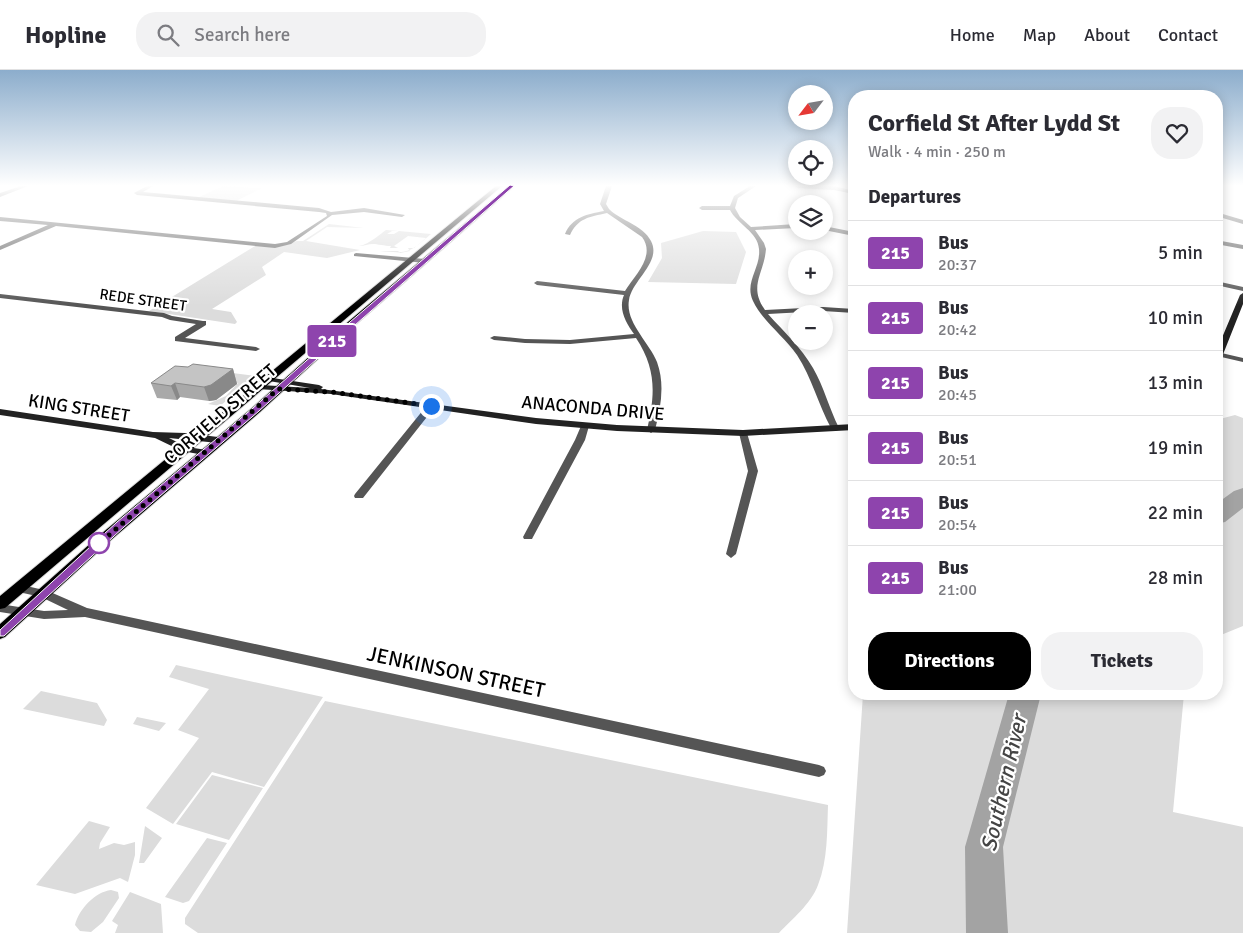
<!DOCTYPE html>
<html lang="en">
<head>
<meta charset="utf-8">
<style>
	body { margin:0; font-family:Signika,sans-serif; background:#f2f2f3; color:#2b2b33; height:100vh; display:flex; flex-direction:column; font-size:19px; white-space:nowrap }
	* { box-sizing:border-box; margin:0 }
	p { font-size:16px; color:#7c7c81 }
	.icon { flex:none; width:28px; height:28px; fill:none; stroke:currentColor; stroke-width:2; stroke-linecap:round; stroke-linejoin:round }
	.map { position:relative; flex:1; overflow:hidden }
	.sheet { position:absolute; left:848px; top:20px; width:375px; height:610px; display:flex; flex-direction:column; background:#fff; border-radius:20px; box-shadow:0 2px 12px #0003 }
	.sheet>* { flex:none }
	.badge { padding:0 10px; border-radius:4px; font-size:18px; line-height:32px }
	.needle { width:32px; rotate:239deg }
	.fabs { position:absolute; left:788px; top:15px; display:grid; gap:10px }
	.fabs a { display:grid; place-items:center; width:45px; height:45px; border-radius:50%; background:#fff; box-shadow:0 2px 12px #0003; font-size:25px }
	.you { position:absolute; width:25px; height:25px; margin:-12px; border:4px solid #fff; border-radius:50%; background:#1a73e8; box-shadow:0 0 0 8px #1a73e833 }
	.map>.badge { position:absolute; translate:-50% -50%; box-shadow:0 0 0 2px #fff }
	h2 { padding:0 20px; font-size:19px; line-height:45px }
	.round { display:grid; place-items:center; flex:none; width:52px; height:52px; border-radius:20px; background:#f2f2f3 }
	.headline { display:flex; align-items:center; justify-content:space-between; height:85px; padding:0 20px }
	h1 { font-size:24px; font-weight:700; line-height:38px }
	.button { display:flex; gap:10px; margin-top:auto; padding:10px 20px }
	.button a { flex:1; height:58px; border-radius:20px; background:#000; color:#fff; font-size:20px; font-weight:700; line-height:58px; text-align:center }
	.button a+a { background:#f2f2f3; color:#2b2b33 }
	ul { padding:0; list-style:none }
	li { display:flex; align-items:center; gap:15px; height:65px; padding:0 20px; border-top:1px solid #e1e1e2 }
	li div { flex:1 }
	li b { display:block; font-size:19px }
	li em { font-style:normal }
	li .badge { min-width:55px; font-weight:700; text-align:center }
	header { display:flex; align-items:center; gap:30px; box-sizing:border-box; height:70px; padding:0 25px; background:#fff; border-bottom:1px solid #e1e1e2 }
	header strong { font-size:24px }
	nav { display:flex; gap:28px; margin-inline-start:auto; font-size:18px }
	.search { width:350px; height:45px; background:#f2f2f3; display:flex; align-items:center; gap:12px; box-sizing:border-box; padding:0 18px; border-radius:20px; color:#7c7c81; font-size:19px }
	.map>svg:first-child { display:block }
	.green { fill:#dcdcdc }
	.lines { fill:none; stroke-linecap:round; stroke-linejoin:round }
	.river { fill:#a3a3a3; fill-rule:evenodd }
	.primary-casing { stroke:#dbdbdb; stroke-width:2 }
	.street { fill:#555; fill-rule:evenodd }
	.secondary { fill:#222; fill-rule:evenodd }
	.primary { fill:#000; fill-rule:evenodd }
	.wall { fill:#a9a9a9 }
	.shaded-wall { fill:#898989 }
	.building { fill:#c4c4c4; stroke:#898989 }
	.line { fill:#8e44ad; stroke:#fff }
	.walk { stroke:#000; stroke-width:5; stroke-dasharray:0 9 }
	.stop-dot { fill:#fff; stroke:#8e44ad; stroke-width:2.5 }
	.labels { text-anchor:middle; stroke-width:4.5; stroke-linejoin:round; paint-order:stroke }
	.far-street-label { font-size:15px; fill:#000; stroke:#fff }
	.street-label { font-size:18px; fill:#000; stroke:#fff }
	.near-street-label { font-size:21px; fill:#000; stroke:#fff }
	.near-water-label { font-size:22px; font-style:italic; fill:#444; stroke:#fff }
</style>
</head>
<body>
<header>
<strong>Hopline</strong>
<div class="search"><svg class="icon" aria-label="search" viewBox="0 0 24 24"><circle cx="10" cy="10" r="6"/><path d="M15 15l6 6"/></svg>Search here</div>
<nav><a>Home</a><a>Map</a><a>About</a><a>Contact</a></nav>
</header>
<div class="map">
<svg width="1243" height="863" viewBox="0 0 1243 863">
	<rect width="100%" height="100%" fill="#fff"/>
	<path class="green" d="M 223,116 L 262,118 L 236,131 L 197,128 Z
		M 329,154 L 364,158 L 327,157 L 306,171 L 360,180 L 327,188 L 284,182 L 262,197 L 266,205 L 212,239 L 231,242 L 237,252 L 235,254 L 149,241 L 255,176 L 276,177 L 297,171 L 303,171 Z
		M 386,160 L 398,161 L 392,161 L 387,164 L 394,164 L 399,161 L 431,164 C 410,182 409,184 380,181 L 398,181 L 400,183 L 410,181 L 408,178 L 414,178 L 426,168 L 408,166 L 394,176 L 398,178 L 390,178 L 391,176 C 385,176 377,174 373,174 C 368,174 364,176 359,176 C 370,174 380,164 386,160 Z
		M 703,161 L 736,162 L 746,182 L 736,214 L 648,212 L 662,188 L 661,173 Z
		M 193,298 L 256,306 L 220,336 L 208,334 L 226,326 L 238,313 L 199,308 Z
		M 1235,345 L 1243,348 L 1243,556 L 1216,567 L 1216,350 Z
		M 176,595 L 323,627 L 264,717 L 212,702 L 173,754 L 146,738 L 199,668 L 178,660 L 209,619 L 169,607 Z
		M 41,621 L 97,633 L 107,650 L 104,656 L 23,639 Z
		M 863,624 L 1184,624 L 1173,742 L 1243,757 L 1243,863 L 847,863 Z
		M 325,631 L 828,735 C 827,761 828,790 818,815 C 811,834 792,849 779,863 L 198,863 L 185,854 L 185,848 Z
		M 137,647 L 166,653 L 159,661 L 133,654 Z
		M 212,705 L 263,718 L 229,770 L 176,754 Z
		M 89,751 L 110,757 L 100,773 L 99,779 L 114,773 L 124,775 L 135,772 L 135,785 L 128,812 L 120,808 L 75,824 L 36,815 Z
		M 145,756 L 162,768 L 144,793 L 139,793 Z
		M 207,768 L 227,773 L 189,831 L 183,833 L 165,827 Z
		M 111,820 L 118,822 L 119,828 L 103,852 L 91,862 L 80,861 L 75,855 C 79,839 95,822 111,820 Z
		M 130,822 L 161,834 L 163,863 L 115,863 L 118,855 L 112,851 Z"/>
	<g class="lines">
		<path class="river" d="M 1243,418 L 1243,438 L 1225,452 L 1216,454 L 1216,434 L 1234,421 Z
			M 1009,624 L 1041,624 L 1003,777 L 1008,863 L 966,863 L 965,777 Z"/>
		<g class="primary-casing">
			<path id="primary" d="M 496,116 L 502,116 L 5,538 L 0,539 L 0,526 Z
				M 509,116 L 515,116 L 355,255 L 260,342 L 111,470 L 5,567 L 0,569 L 0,554 L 101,464 L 252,338 L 349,251 Z"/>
		</g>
		<path class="street" d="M 21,116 L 28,116 L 0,127 L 0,123 Z
			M 147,116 L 153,116 L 143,122 L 319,138 L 331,142 L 364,138 L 405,145 L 402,147 L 364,142 L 332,145 L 291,174 L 275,178 L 56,156 L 0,180 L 0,176 L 48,155 L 0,151 L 0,147 L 275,174 L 287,172 L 327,146 L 326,143 L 319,142 L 137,125 L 134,123 Z
			M 606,116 L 612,116 L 606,134 L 609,139 C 621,151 643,155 651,171 C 662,192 632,210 629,230 C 625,252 649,272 657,292 C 665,314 661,337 655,360 L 651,363 L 647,360 C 655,325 657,300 636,268 L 570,274 L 525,273 L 494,270 L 490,268 L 494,266 L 525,269 L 570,270 L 634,264 C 626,253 618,239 624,225 L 537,215 L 534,213 L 537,211 L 625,221 C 635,205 656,186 642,167 L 607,143 C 589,147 578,148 570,165 L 565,164 C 572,147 588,144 604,141 L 600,134 Z
			M 750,116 L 756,116 L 738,128 L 735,138 L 740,147 L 751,157 L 796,154 L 796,158 L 755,160 L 764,173 L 766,179 C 764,204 748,216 765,240 L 823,237 L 854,239 L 854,243 L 823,241 L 768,244 C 784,262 801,277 813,298 C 824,317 829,338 839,358 L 838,360 L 835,361 L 831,358 C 818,334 812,308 797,285 C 784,266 763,252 753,231 C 744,212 761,198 759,179 C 758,162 737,154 730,140 L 702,140 L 699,138 L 702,136 L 730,136 L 734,126 Z
			M 795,116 L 834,116 L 854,121 L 854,124 L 834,120 L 798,118 Z
			M 1216,142 L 1243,150 L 1243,154 L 1216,146 Z
			M 824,156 L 854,162 L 854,166 L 824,160 Z
			M 1216,170 L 1243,175 L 1243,179 L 1216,174 Z
			M 356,183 L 425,189 L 428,191 L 425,193 L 354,186 L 354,184 Z
			M 1216,211 L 1243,217 L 1243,221 L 1216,215 Z
			M 0,224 L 164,243 L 172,246 L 203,251 L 206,251 L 206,255 L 185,268 L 256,277 L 260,279 L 256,281 L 175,271 L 175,267 L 196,254 L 170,250 L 162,247 L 0,228 Z
			M 1216,265 L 1228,267 L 1229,269 L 1225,271 L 1216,269 Z
			M 1217,282 L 1243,288 L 1243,292 L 1217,286 Z
			M 431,333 L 434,334 L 434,338 L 363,428 L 355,428 L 354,426 L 355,424 L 428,334 Z
			M 585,353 L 589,356 L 585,370 L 533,467 L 532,469 L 524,469 L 523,467 L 575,370 L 581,356 Z
			M 743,360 L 747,363 L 758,401 L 736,484 L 731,488 L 726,484 L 748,401 L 739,363 Z
			M 18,514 L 48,521 L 87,538 L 819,695 L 824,697 L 826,701 L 824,705 L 819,707 L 85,547 L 44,549 L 0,542 L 0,534 L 44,541 L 68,540 L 41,527 L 14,521 L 12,518 L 14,515 Z"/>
		<path class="secondary" d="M 1243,223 L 1243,234 L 1220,292 L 1216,294 L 1216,282 L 1240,225 Z
			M 266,307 L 319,315 L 323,317 L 321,319 L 536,348 L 617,355 L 743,360 L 854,354 L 854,360 L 743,366 L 617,361 L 536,354 L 331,324 L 258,319 L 258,315 L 261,315 L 310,318 L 269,311 L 266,311 Z
			M 0,339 L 153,362 L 185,363 L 218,367 L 223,370 L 218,373 L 169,368 L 187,377 L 207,380 L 209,382 L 207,384 L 204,385 L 182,381 L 155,368 L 0,345 Z"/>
		<use href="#primary" class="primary"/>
	</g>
	<path class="wall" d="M 188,297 L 233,299 L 237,314 L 216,330 L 209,331 L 180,327 L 177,330 L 157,328 L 151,313 Z"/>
	<path class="shaded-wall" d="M 233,299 L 237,314 L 216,330 L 209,331 L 204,317 Z
		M 175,313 L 180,327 L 177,330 L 171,316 Z"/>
	<path class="building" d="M 193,294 L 233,299 L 211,315 L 204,317 L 175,313 L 171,316 L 151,313 L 175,296 L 188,297 Z"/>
	<linearGradient id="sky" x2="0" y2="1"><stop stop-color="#8cadcc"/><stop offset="0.49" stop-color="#fff"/><stop offset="1" stop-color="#fff" stop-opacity="0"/></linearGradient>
	<rect width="1243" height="236" fill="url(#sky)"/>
	<path class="line" d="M 510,115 L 514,116 L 355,255 L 259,341 L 124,457 L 4,566 L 0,566 L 0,560 L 117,452 L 253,338 L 350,252 Z"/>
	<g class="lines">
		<path class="walk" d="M 99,473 L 94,478 L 278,319 L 331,322 L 431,336"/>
	</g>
	<circle class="stop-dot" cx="99" cy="473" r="10"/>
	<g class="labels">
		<g class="far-street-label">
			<text transform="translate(143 230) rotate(8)" y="5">REDE STREET</text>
		</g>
		<g class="street-label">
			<text transform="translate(79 338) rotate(9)" y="6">KING STREET</text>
			<text transform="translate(593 338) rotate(5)" y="6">ANACONDA DRIVE</text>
			<text transform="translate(220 344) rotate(-41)" y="6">CORFIELD STREET</text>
		</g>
		<g class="near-street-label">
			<text transform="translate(456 602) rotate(12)" y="7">JENKINSON STREET</text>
		</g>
		<g class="near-water-label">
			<text transform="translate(1003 713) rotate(-77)" y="8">Southern River</text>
		</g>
	</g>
</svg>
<div class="fabs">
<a><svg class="needle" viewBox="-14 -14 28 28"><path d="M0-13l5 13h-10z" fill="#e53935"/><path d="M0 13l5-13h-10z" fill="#7c7c81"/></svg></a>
<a><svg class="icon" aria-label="locate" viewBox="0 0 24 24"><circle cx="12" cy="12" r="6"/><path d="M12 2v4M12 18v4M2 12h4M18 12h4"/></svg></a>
<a><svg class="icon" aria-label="layers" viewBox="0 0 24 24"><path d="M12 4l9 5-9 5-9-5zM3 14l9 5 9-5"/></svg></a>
<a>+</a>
<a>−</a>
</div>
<div class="you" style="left:431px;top:336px"></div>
<b class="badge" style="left:332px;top:271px;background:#8e44ad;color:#fff">215</b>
<section class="sheet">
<div class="headline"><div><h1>Corfield St After Lydd St</h1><p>Walk · 4 min · 250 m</p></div><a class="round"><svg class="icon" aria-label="heart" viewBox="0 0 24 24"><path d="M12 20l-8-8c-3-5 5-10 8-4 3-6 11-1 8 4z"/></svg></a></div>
<h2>Departures</h2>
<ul>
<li><span class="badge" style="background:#8e44ad;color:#fff">215</span><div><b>Bus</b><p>20:37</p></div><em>5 min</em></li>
<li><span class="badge" style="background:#8e44ad;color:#fff">215</span><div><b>Bus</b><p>20:42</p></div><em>10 min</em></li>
<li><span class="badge" style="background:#8e44ad;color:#fff">215</span><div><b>Bus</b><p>20:45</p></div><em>13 min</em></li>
<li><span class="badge" style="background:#8e44ad;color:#fff">215</span><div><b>Bus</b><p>20:51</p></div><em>19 min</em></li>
<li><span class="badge" style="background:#8e44ad;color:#fff">215</span><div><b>Bus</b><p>20:54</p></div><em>22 min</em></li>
<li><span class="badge" style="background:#8e44ad;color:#fff">215</span><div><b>Bus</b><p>21:00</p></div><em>28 min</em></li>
</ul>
<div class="button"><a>Directions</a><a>Tickets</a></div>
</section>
</div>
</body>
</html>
